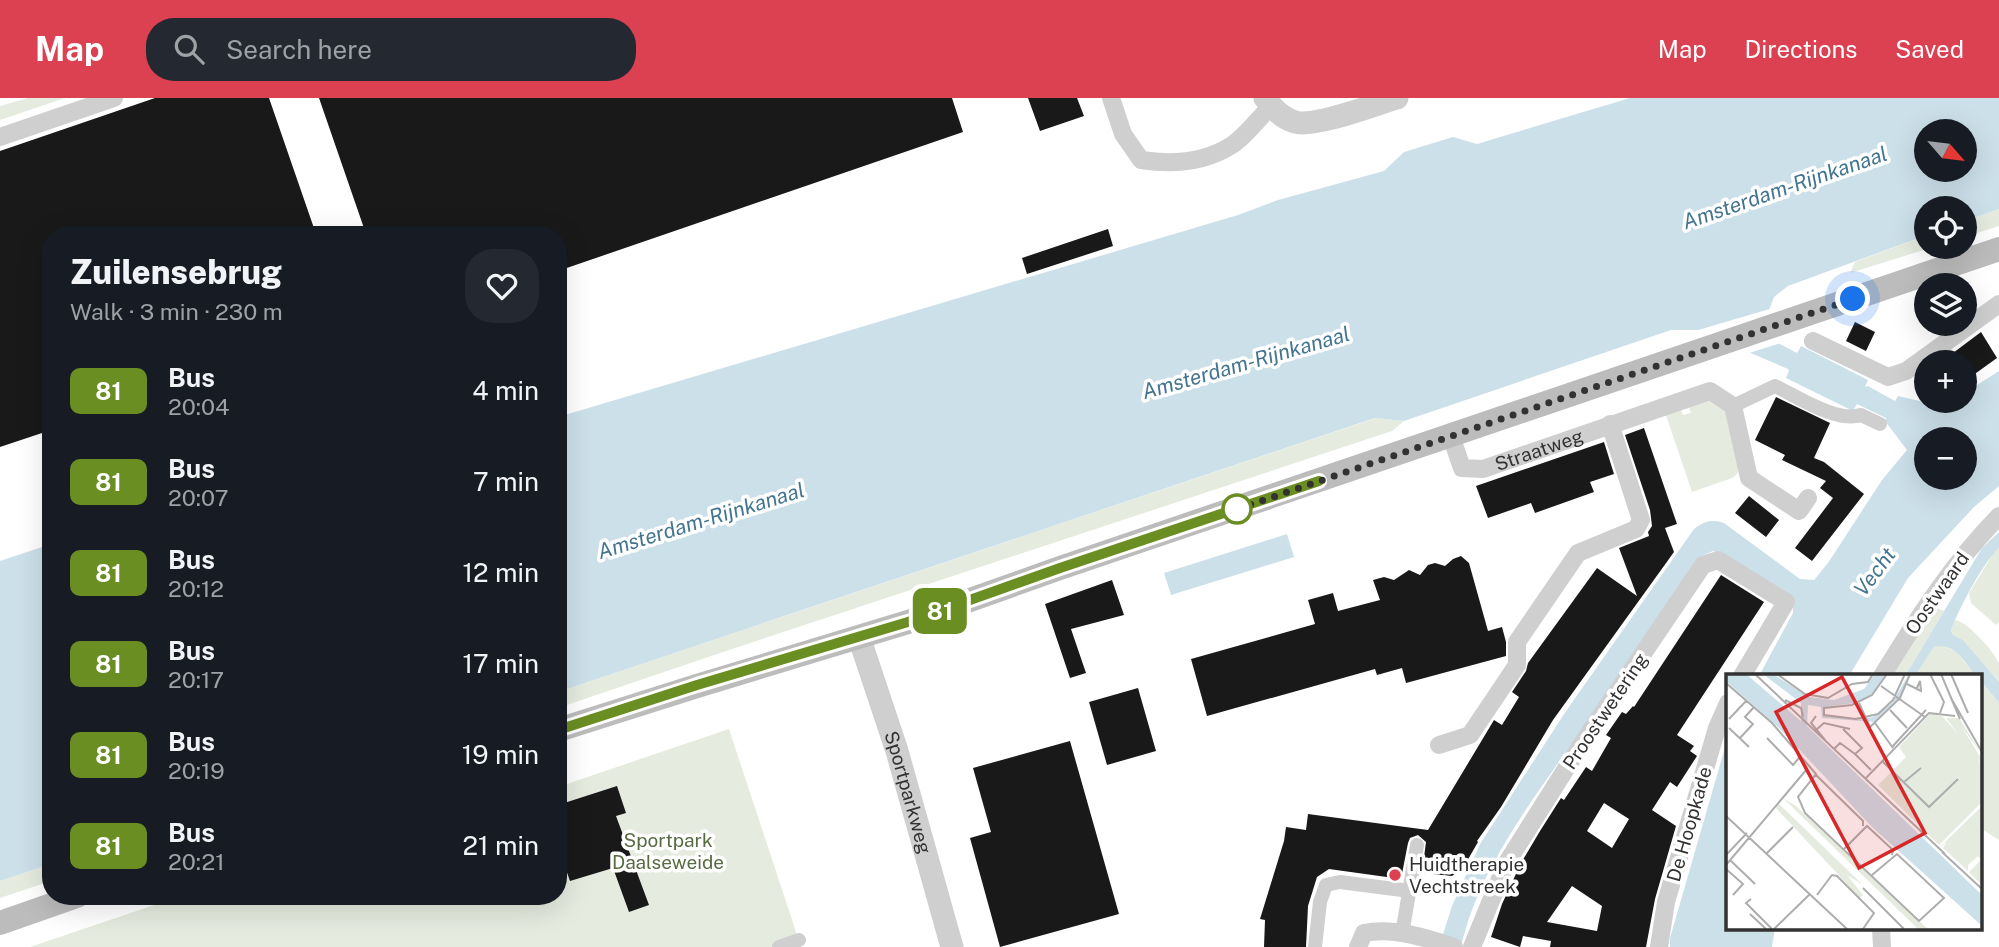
<!DOCTYPE html>
<html lang="en">
<head>
<meta charset="utf-8">
<style>
	body { margin:0; font-family:"Public Sans",sans-serif; background:#242831; color:#f1f3f6; height:100vh; display:flex; flex-direction:column; font-size:26px; white-space:nowrap }
	* { box-sizing:border-box; margin:0 }
	p { font-size:23px; color:#9ea1a6 }
	.icon { flex:none; width:38px; height:38px; fill:none; stroke:currentColor; stroke-width:2; stroke-linecap:round; stroke-linejoin:round }
	.map { position:relative; flex:1; overflow:hidden }
	.panel { position:absolute; left:42px; top:128px; width:525px; height:679px; display:flex; flex-direction:column; background:#171b24; border-radius:28px; box-shadow:0 7px 28px #0002 }
	.panel>* { flex:none }
	.badge { padding:0 14px; border-radius:10px; font-size:24px; line-height:46px }
	.needle { width:46px; rotate:118deg }
	.buttons { position:absolute; left:1914px; top:21px; display:grid; gap:14px }
	.buttons a { display:grid; place-items:center; width:63px; height:63px; border-radius:50%; background:#171b24; box-shadow:0 7px 28px #0002; font-size:35px }
	.you { position:absolute; width:35px; height:35px; margin:-18px; border:5px solid #fff; border-radius:50%; background:#1a73e8; box-shadow:0 0 0 10px #1a73e833 }
	.map>.badge { position:absolute; translate:-50% -50%; box-shadow:0 0 0 4px #fff }
	.round { display:grid; place-items:center; flex:none; width:74px; height:74px; border-radius:28px; background:#242831 }
	.overview { display:flex; align-items:center; justify-content:space-between; height:119px; padding:0 28px }
	h1 { font-size:33px; font-weight:800; line-height:52px }
	ul { padding:0; list-style:none }
	li { display:flex; align-items:center; gap:21px; height:91px; padding:0 28px }
	li div { flex:1 }
	li b { display:block; font-size:26px }
	li em { font-style:normal }
	li .badge { min-width:77px; font-weight:700; text-align:center }
	header { display:flex; align-items:center; gap:42px; box-sizing:border-box; height:98px; padding:0 35px; background:#dc4152; color:#fff }
	header strong { font-size:33px }
	nav { display:flex; gap:38px; margin-inline-start:auto; font-size:24px }
	.search { width:490px; height:63px; background:#242831; display:flex; align-items:center; gap:18px; box-sizing:border-box; padding:0 24px; border-radius:28px; color:#9ea1a6; font-size:26px }
	.map>svg:first-child { display:block }
	.green { fill:#e5ebdf }
	.water { fill:#cce0ea; fill-rule:evenodd }
	.pier { fill:#fff }
	.building { fill:#191919; fill-rule:evenodd }
	.lines { fill:none; stroke-linecap:round; stroke-linejoin:round }
	.pedestrian { stroke:#cfcfcf; stroke-width:14 }
	.minor { stroke:#cfcfcf; stroke-width:18 }
	.tertiary { stroke:#cfcfcf; stroke-width:23 }
	.secondary { stroke:#bcbcbc; stroke-width:24 }
	.line-casing { stroke:#fff; stroke-width:16 }
	.line { stroke:#6b8e23; stroke-width:10 }
	.walk { stroke:#323232; stroke-width:7; stroke-dasharray:0 12.6 }
	.stop-dot { fill:#fff; stroke:#6b8e23; stroke-width:3.5 }
	.poi-dot { fill:#dc4152; stroke:#fff; stroke-width:2.5 }
	.labels { text-anchor:middle; stroke-width:7; stroke-linejoin:round; paint-order:stroke }
	.street-label { font-size:19px; fill:#323232; stroke:#fff }
	.park-label { font-size:19px; fill:#576c41; stroke:#fff }
	.poi-label { font-size:19px; fill:#323232; stroke:#fff; text-anchor:start }
	.water-label { font-size:21px; font-style:italic; fill:#437591; stroke:#fff }
	.inset-road { fill:none; stroke:#adadad; stroke-width:2 }
	.view { fill:#d62828; fill-opacity:0.15; stroke:#d62828; stroke-width:3.5 }
	.inset-edge { fill:none; stroke:#323232; stroke-width:3.5 }
</style>
</head>
<body>
<header>
<strong>Map</strong>
<div class="search"><svg class="icon" aria-label="search" viewBox="0 0 24 24"><circle cx="10" cy="10" r="6"/><path d="M15 15l6 6"/></svg>Search here</div>
<nav><a>Map</a><a>Directions</a><a>Saved</a></nav>
</header>
<div class="map">
<svg width="1999" height="849" viewBox="0 0 1999 849">
	<rect width="100%" height="100%" fill="#fff"/>
	<path class="green" d="M 28,0 L 65,0 L 0,22 L 0,8 Z
		M 1999,111 L 1999,128 L 1965,139 L 1965,123 Z
		M 1927,137 L 1927,149 L 1933,149 L 1850,175 L 1855,164 Z
		M 1698,303 L 1708,303 L 1726,314 L 1739,370 L 1737,376 L 1732,380 L 1692,394 L 1666,317 L 1668,314 L 1680,309 L 1683,317 L 1691,315 L 1688,306 Z
		M 1376,320 L 1404,323 L 1392,333 L 723,554 L 558,610 L 558,594 Z
		M 1999,450 L 1999,524 L 1996,527 L 1971,505 L 1969,495 L 1993,456 Z
		M 1938,510 L 1944,513 L 1905,578 L 1890,578 L 1928,521 Z
		M 1955,522 C 1967,523 1995,554 1999,566 C 1999,571 1999,579 1999,584 L 1963,542 L 1953,537 L 1951,532 Z
		M 1943,547 L 1957,555 L 1976,578 L 1915,578 L 1934,549 Z
		M 1980,582 L 1999,605 L 1999,742 L 1980,730 Z
		M 729,631 L 801,849 L 30,849 L 181,798 L 558,798 L 558,689 Z
		M 51,766 L 51,783 L 0,800 L 0,783 Z"/>
	<path class="water" d="M 1630,0 L 1999,0 L 1999,111 L 1965,123 L 1965,110 L 1927,110 L 1927,137 L 1788,188 L 1774,199 L 1765,223 L 1778,245 L 1797,255 L 1801,248 L 1868,282 L 1865,289 L 1868,288 L 1895,303 L 1898,298 L 1924,304 L 1965,303 L 1965,298 L 1977,287 L 1999,273 L 1999,388 L 1974,409 L 1908,480 L 1849,578 L 1759,578 L 1793,515 L 1793,508 L 1719,455 L 1713,453 L 1702,458 C 1663,511 1627,567 1589,621 C 1542,690 1479,766 1461,849 L 1439,849 L 1452,808 L 1480,746 L 1566,613 L 1694,431 C 1705,423 1711,421 1724,425 L 1800,481 L 1814,482 L 1828,465 L 1882,382 L 1907,352 L 1885,323 L 1886,320 L 1857,306 L 1853,313 L 1786,280 L 1789,273 L 1788,271 L 1697,232 L 1671,232 L 1404,323 L 1375,320 L 558,594 L 558,319 L 1238,117 L 1278,102 L 1384,73 L 1404,54 L 1453,39 L 1477,46 ZM 1927,33 L 1965,33 L 1965,72 L 1927,72 ZM 1927,341 L 1965,341 L 1965,380 L 1927,380 Z
		M 1999,434 L 1999,450 C 1982,466 1960,509 1951,532 L 1953,537 L 1963,542 L 1999,584 L 1999,605 L 1980,582 L 1980,578 L 1976,578 C 1964,564 1955,544 1934,549 L 1915,578 L 1905,578 L 1982,450 Z
		M 1287,436 L 1294,459 L 1171,497 L 1164,475 Z
		M 51,446 L 51,766 L 0,783 L 0,463 Z
		M 1728,639 L 1728,830 L 1775,830 L 1772,849 L 1670,849 L 1670,840 Z"/>
	<path class="pier" d="M 1773,210 L 1768,224 L 1775,239 L 1784,244 L 1746,256 L 1695,233 Z"/>
	<path class="building" d="M 155,0 L 269,0 L 316,136 L 51,136 L 51,332 L 0,349 L 0,53 Z
		M 319,0 L 952,0 L 963,34 L 558,173 L 558,136 L 366,136 Z
		M 1028,0 L 1077,0 L 1084,18 L 1040,33 Z
		M 1108,131 L 1113,148 L 1027,176 L 1022,160 Z
		M 1855,224 L 1875,234 L 1866,253 L 1846,243 Z
		M 1981,234 L 1997,260 L 1965,283 L 1965,264 L 1941,264 Z
		M 1776,299 L 1830,325 L 1814,360 L 1824,364 L 1864,396 L 1812,463 L 1795,450 L 1833,400 L 1820,390 L 1826,383 L 1782,362 L 1785,357 L 1755,342 Z
		M 1644,330 L 1677,426 L 1665,430 L 1674,454 L 1553,622 L 1501,709 L 1477,743 L 1478,744 L 1463,770 L 1452,778 L 1422,775 L 1426,744 L 1418,737 L 1410,740 L 1408,745 L 1401,781 L 1329,771 L 1317,779 L 1308,808 L 1306,849 L 1264,849 L 1265,822 L 1260,821 L 1284,743 L 1286,729 L 1306,732 L 1308,716 L 1428,732 L 1494,622 L 1502,627 L 1519,599 L 1512,594 L 1526,573 L 1528,565 L 1597,470 L 1637,498 L 1619,450 L 1649,438 L 1648,434 L 1652,428 L 1650,412 L 1625,337 Z
		M 1604,344 L 1614,376 L 1590,384 L 1594,394 L 1535,415 L 1531,405 L 1488,420 L 1476,388 Z
		M 1749,398 L 1779,422 L 1766,439 L 1735,415 Z
		M 1461,458 L 1469,465 L 1488,533 L 1502,529 L 1506,544 L 1506,558 L 1406,585 L 1402,570 L 1377,577 L 1375,571 L 1207,618 L 1191,561 L 1315,526 L 1308,502 L 1333,495 L 1338,513 L 1380,502 L 1373,482 L 1384,479 L 1394,482 L 1409,472 L 1420,477 L 1428,467 L 1435,465 L 1445,468 L 1453,461 Z
		M 1721,477 L 1764,504 L 1677,637 L 1694,648 L 1690,653 L 1697,658 L 1677,689 L 1670,684 L 1652,712 L 1676,728 L 1655,801 L 1646,849 L 1550,849 L 1551,843 L 1523,838 L 1520,849 L 1491,839 L 1502,806 L 1521,765 L 1540,733 L 1561,700 L 1564,702 L 1586,669 L 1592,673 L 1611,640 L 1606,637 L 1622,614 L 1626,616 L 1633,608 L 1634,609 ZM 1604,705 L 1629,721 L 1612,750 L 1587,733 ZM 1572,788 L 1602,808 L 1597,833 L 1547,824 Z
		M 1112,482 L 1124,517 L 1071,531 L 1086,575 L 1070,580 L 1045,506 Z
		M 1138,590 L 1156,653 L 1107,667 L 1089,604 Z
		M 1070,643 L 1119,816 L 1000,849 L 970,740 L 991,734 L 973,670 Z
		M 617,688 L 626,715 L 616,718 L 649,807 L 629,814 L 613,770 L 570,783 L 558,749 L 558,707 Z"/>
	<g class="lines">
		<path class="pedestrian" d="M 1733,308 L 1775,288 C 1798,299 1837,325 1861,317 L 1880,326
			M 1402,836 L 1417,747
			M 779,849 L 799,842
			M 1315,849 L 1320,804 L 1326,787 L 1340,784 L 1410,793"/>
		<g class="minor">
			<path d="M 1111,0 L 1123,36 L 1141,62 C 1173,67 1204,65 1232,47 C 1246,38 1259,20 1271,8"/>
			<path d="M 0,39 L 114,0"/>
			<path d="M 1813,243 L 1888,279 L 1906,273 L 1999,206"/>
			<path id="s1" d="M 1451,338 L 1462,370 L 1483,371 L 1710,293 L 1733,308 L 1749,380 L 1799,413 L 1808,400"/>
			<path d="M 1882,578 C 1917,521 1952,466 1999,418"/>
			<path d="M 1439,647 L 1470,637 L 1517,567 L 1517,544 L 1578,455 L 1636,431 L 1641,422 L 1610,326"/>
			<path d="M 1881,830 L 1882,849"/>
			<path d="M 1358,849 L 1364,835 C 1393,829 1427,840 1454,849"/>
			<path d="M 1472,849 L 1506,766 L 1579,650 L 1703,467 L 1718,462 L 1786,504 L 1742,578"/>
			<path d="M 1659,849 L 1666,804 L 1717,630 L 1728,605"/>
		</g>
		<g class="tertiary">
			<path d="M 1265,0 C 1273,11 1282,20 1295,24 C 1314,30 1376,6 1397,0"/>
			<path id="s2" d="M 859,539 L 897,653 L 952,849"/>
		</g>
		<path class="secondary" d="M 558,632 L 697,588 L 908,524 L 1060,470 L 1999,151
			M 0,825 L 77,798"/>
	</g>
	<g class="lines">
		<g class="line-casing">
			<path id="line" d="M 558,632 L 697,587 L 908,524 L 1060,470 L 1319,383"/>
		</g>
		<use href="#line" class="line"/>
		<path class="walk" d="M 1237,411 L 1226,415 L 1853,201"/>
	</g>
	<circle class="stop-dot" cx="1237" cy="411" r="14"/>
	<circle class="poi-dot" cx="1395" cy="777" r="7"/>
	<g class="labels">
		<g class="street-label">
			<text dy="7" stroke="none"><textPath href="#s1" startOffset="114">Straatweg</textPath></text>
			<text transform="translate(1937 495) rotate(-55)" y="7">Oostwaard</text>
			<text transform="translate(1605 613) rotate(-56)" y="7">Proostwetering</text>
			<text dy="7" stroke="none"><textPath href="#s2" startOffset="163">Sportparkweg</textPath></text>
			<text transform="translate(1689 726) rotate(-74)" y="7">De Hoopkade</text>
		</g>
		<g class="park-label">
			<text x="668" y="749">Sportpark<tspan x="668" dy="22">Daalseweide</tspan></text>
		</g>
		<g class="poi-label">
			<text x="1409" y="773">Huidtherapie<tspan x="1409" dy="22">Vechtstreek</tspan></text>
		</g>
		<g class="water-label">
			<text transform="translate(1785 90) rotate(-19)" y="7">Amsterdam-Rijnkanaal</text>
			<text transform="translate(1246 265) rotate(-16)" y="7">Amsterdam-Rijnkanaal</text>
			<text transform="translate(701 423) rotate(-17)" y="7">Amsterdam-Rijnkanaal</text>
			<text transform="translate(1875 474) rotate(-53)" y="7">Vecht</text>
		</g>
	</g>
	<g transform="translate(1726 576)">
		<rect width="256" height="256" fill="#fff"/>
		<path d="M 205,39 L 217,43 L 232,60 L 220,44 L 233,44 L 255,79 L 235,52 L 255,84 L 255,89 L 251,83 L 255,91 L 255,129 L 213,171 L 152,111 L 180,83 L 173,73 ZM 57,124 L 70,132 L 202,255 L 192,255 ZM 52,129 L 137,211 L 121,201 L 137,221 L 134,224 L 50,134 ZM 255,133 L 255,210 L 243,198 L 255,186 L 252,182 L 242,191 L 242,197 L 217,174 L 221,167 L 214,174 L 215,172 Z" fill="#e5ebdf"/>
		<path d="M 0,0 L 20,0 L 75,47 L 75,29 L 37,0 L 47,0 L 83,23 L 108,26 L 138,15 L 149,0 L 160,0 L 147,19 L 129,29 L 99,33 L 97,41 L 130,46 L 147,43 L 166,29 L 183,0 L 175,22 L 148,48 L 96,44 L 95,33 L 82,31 L 81,52 L 255,220 L 255,251 L 146,153 L 53,54 L 0,7 Z" fill="#cce0ea"/>
		<path class="inset-road" d="M 29,0 L 219,180M 51,0 L 79,20 L 102,24 L 126,10 L 142,8 L 147,0M 161,0 L 146,21 L 126,31 L 98,34 L 98,41 L 130,45 L 152,40 L 167,26 L 179,0M 204,0 L 218,28 L 214,39M 215,0 L 234,45M 225,0 L 242,39M 0,9 L 46,49 L 90,100 L 72,123 L 79,139 L 193,247 L 218,224 L 171,180 L 146,201M 181,10 L 195,17 L 194,7 L 191,14M 155,12 L 199,43M 225,24 L 256,78M 59,26 L 75,34 L 77,43M 133,29 L 144,53 L 174,24 L 184,0M 164,36 L 181,54M 90,42 L 85,49 L 99,66M 3,45 L 21,26M 149,49 L 167,74M 3,54 L 23,73M 91,55 L 98,49 L 124,55M 117,55 L 136,74 L 129,80 L 145,96M 14,64 L 27,50 L 19,43 L 28,33M 41,64 L 67,91 L 73,84M 166,73 L 200,36M 108,75 L 114,69 L 129,80M 156,87 L 203,133 L 232,105M 90,101 L 137,147 L 137,152M 139,105 L 203,39 L 229,42M 178,108 L 195,94M 0,142 L 121,255M 118,175 L 141,152 L 167,176 L 166,181M 216,178 L 256,215M 41,179 L 67,153M 0,181 L 21,159M 4,186 L 29,210M 0,191 L 81,95M 0,195 L 17,210 L 7,221M 137,214 L 178,255M 91,221 L 106,201 L 111,202 L 148,239 L 137,255M 25,225 L 20,229 L 46,255M 24,240 L 40,255M 48,255 L 84,220"/>
		<path class="view" d="M 116,3 L 199,159 L 133,194 L 50,38 Z"/>
		<rect width="256" height="256" class="inset-edge"/>
	</g>
</svg>
<div class="buttons">
<a><svg class="needle" viewBox="-14 -14 28 28"><path d="M0-13l5 13h-10z" fill="#e53935"/><path d="M0 13l5-13h-10z" fill="#9ea1a6"/></svg></a>
<a><svg class="icon" aria-label="locate" viewBox="0 0 24 24"><circle cx="12" cy="12" r="6"/><path d="M12 2v4M12 18v4M2 12h4M18 12h4"/></svg></a>
<a><svg class="icon" aria-label="layers" viewBox="0 0 24 24"><path d="M12 4l9 5-9 5-9-5zM3 14l9 5 9-5"/></svg></a>
<a>+</a>
<a>−</a>
</div>
<div class="you" style="left:1853px;top:201px"></div>
<b class="badge" style="left:940px;top:513px;background:#6b8e23;color:#fff">81</b>
<section class="panel">
<div class="overview"><div><h1>Zuilensebrug</h1><p>Walk · 3 min · 230 m</p></div><a class="round"><svg class="icon" aria-label="heart" viewBox="0 0 24 24"><path d="M12 20l-8-8c-3-5 5-10 8-4 3-6 11-1 8 4z"/></svg></a></div>
<ul>
<li><span class="badge" style="background:#6b8e23;color:#fff">81</span><div><b>Bus</b><p>20:04</p></div><em>4 min</em></li>
<li><span class="badge" style="background:#6b8e23;color:#fff">81</span><div><b>Bus</b><p>20:07</p></div><em>7 min</em></li>
<li><span class="badge" style="background:#6b8e23;color:#fff">81</span><div><b>Bus</b><p>20:12</p></div><em>12 min</em></li>
<li><span class="badge" style="background:#6b8e23;color:#fff">81</span><div><b>Bus</b><p>20:17</p></div><em>17 min</em></li>
<li><span class="badge" style="background:#6b8e23;color:#fff">81</span><div><b>Bus</b><p>20:19</p></div><em>19 min</em></li>
<li><span class="badge" style="background:#6b8e23;color:#fff">81</span><div><b>Bus</b><p>20:21</p></div><em>21 min</em></li>
</ul>
</section>
</div>
</body>
</html>
